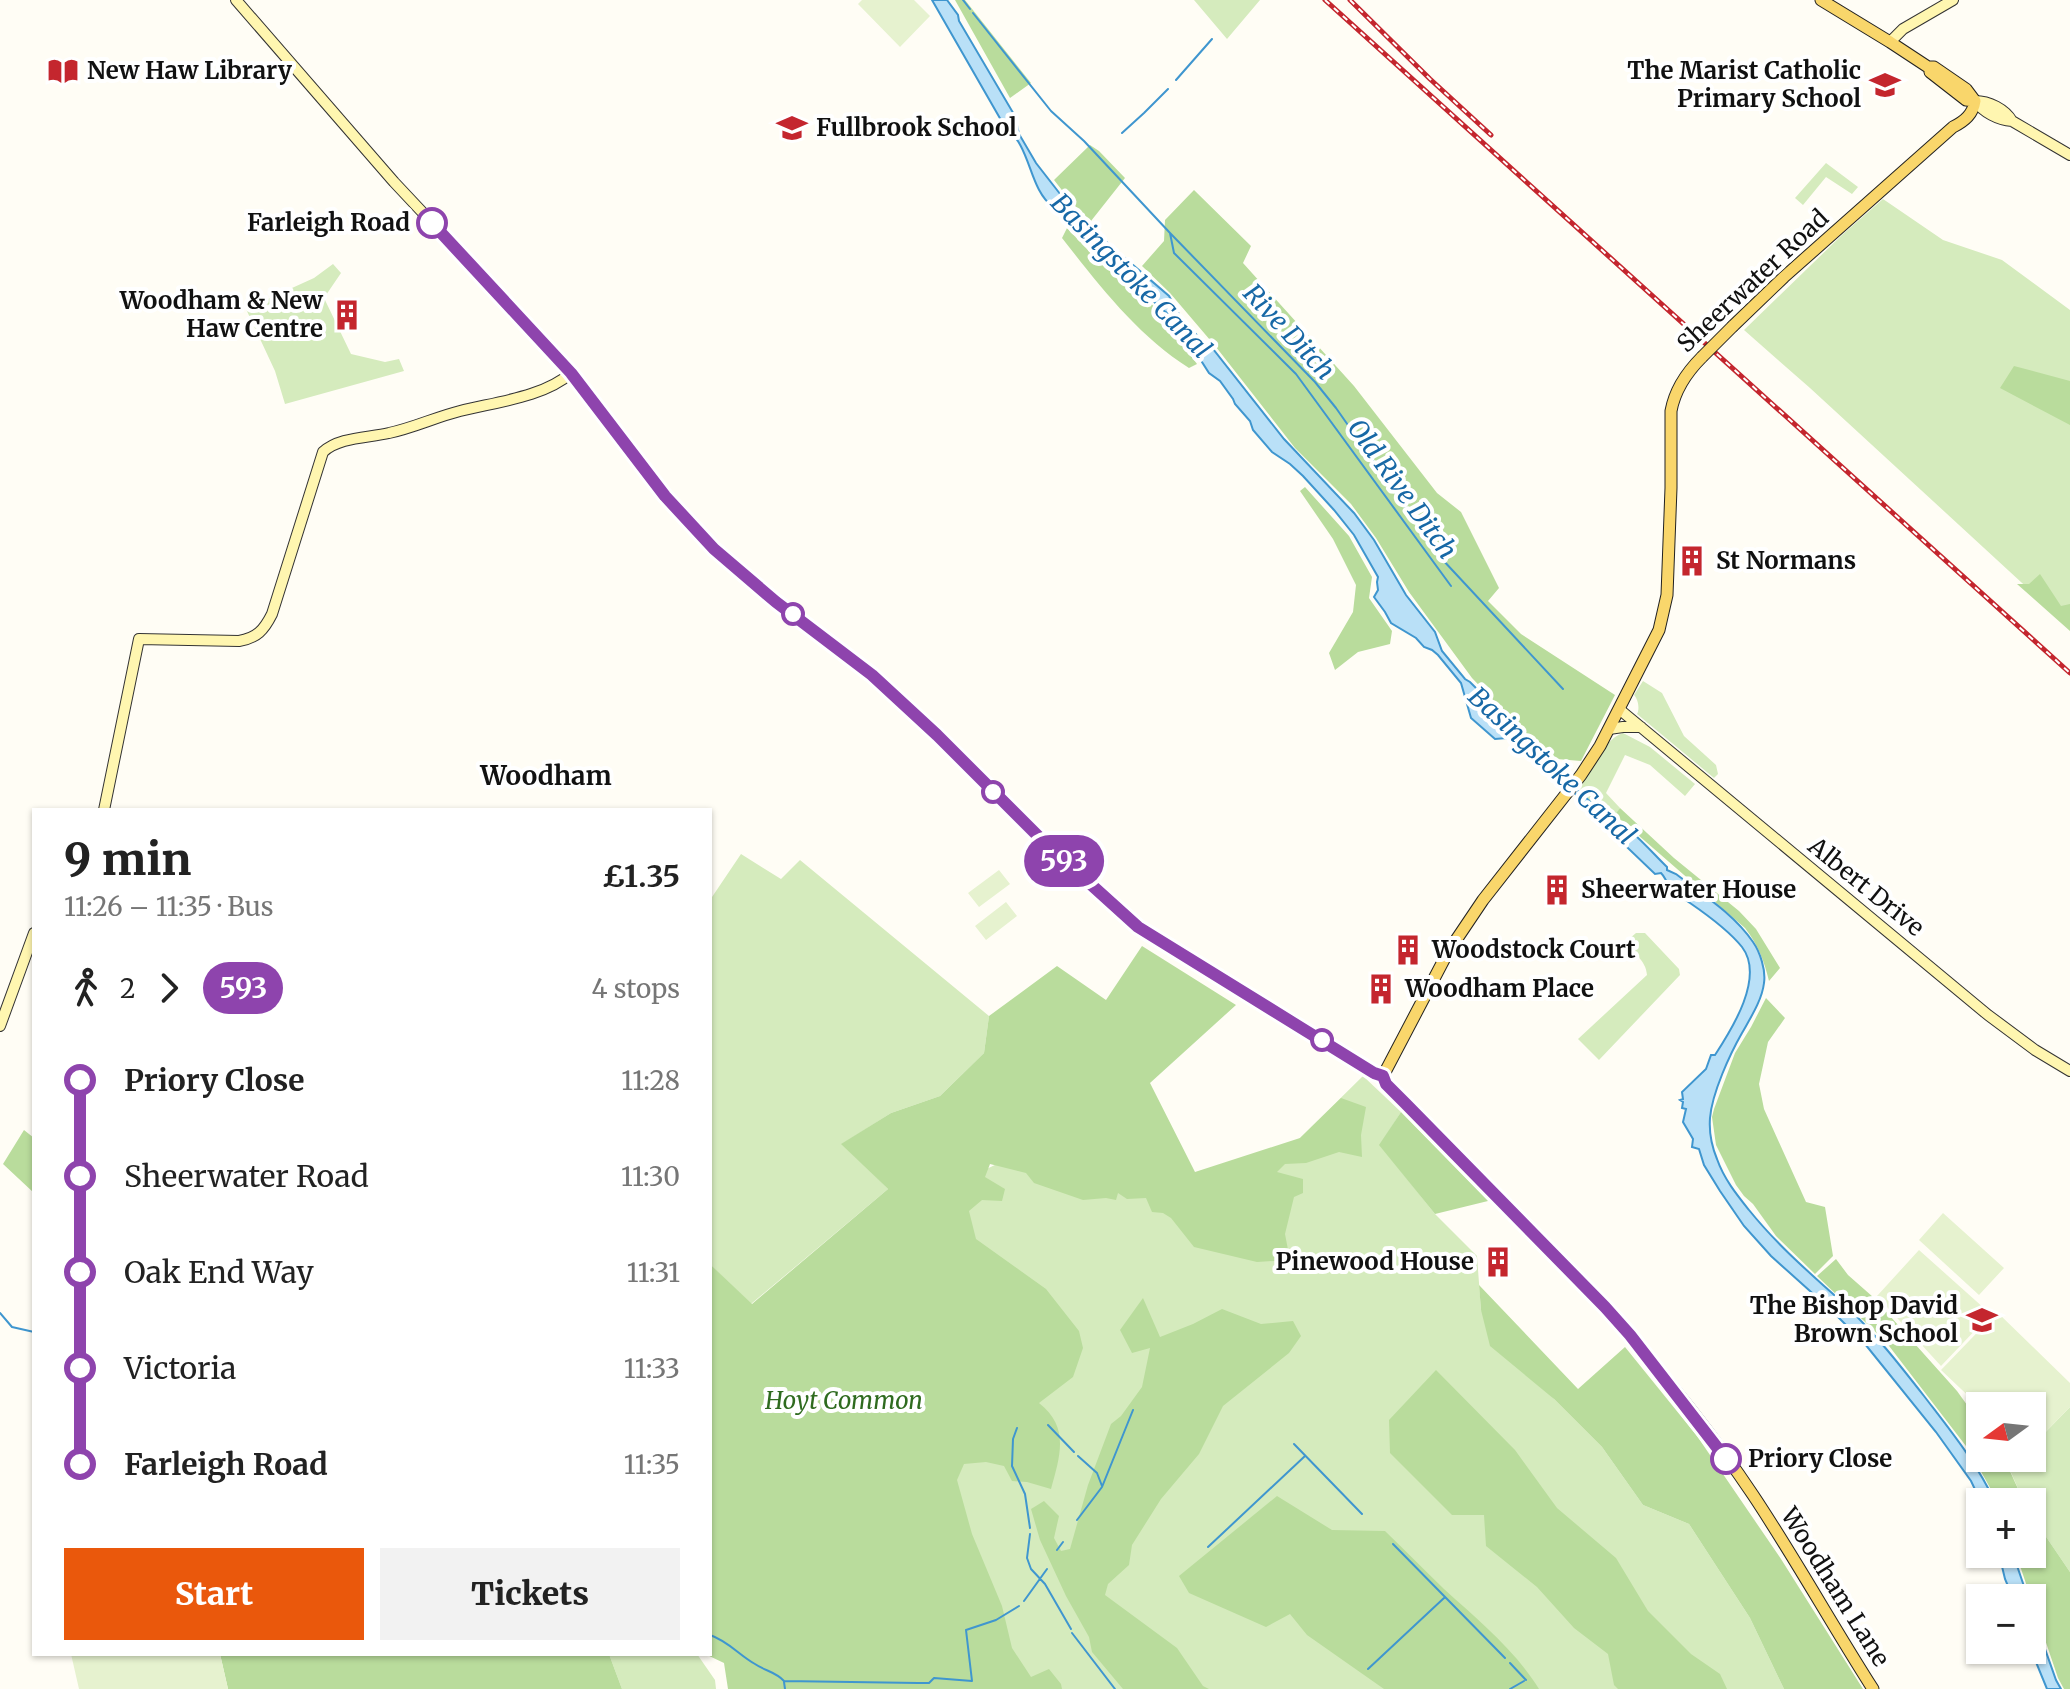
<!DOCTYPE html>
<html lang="en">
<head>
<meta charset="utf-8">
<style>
	body { margin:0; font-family:Merriweather,serif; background:#f2f2f2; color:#222; height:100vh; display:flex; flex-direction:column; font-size:30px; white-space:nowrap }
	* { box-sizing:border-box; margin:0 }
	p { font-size:26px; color:#767676 }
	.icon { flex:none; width:44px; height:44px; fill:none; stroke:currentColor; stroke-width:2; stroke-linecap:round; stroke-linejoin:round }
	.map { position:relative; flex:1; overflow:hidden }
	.panel { position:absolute; left:32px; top:808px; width:680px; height:848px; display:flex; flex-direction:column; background:#fff; border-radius:0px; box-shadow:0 2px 6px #0004 }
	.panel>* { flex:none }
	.badge { padding:0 16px; border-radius:26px; font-size:28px; line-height:52px }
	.needle { width:52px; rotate:255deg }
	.fabs { position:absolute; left:1966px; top:1392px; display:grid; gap:16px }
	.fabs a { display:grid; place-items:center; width:80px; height:80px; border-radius:0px; background:#fff; box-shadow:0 2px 6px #0004; font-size:40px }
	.map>.badge { position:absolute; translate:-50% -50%; box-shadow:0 0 0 4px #fff }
	.legs { display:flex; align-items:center; gap:12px; height:88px; padding:0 32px; font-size:26px }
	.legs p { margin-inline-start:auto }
	.headline { display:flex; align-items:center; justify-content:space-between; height:136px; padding:0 32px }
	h1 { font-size:44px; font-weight:800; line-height:60px }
	.primary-button { display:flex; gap:16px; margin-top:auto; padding:16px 32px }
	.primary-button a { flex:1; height:92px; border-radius:0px; background:#ea580c; color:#fff; font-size:32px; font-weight:800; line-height:92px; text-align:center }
	.primary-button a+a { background:#f2f2f2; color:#222 }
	ul { padding:0 32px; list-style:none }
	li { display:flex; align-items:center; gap:28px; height:96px; font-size:30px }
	li i { display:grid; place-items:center; width:12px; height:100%; margin:0 10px; background:currentColor }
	li i::after { content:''; width:20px; height:20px; margin:-10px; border:6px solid; border-radius:50%; background:#fff }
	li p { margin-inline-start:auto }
	li:first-child i { background:linear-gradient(#0000 50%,currentColor 0) }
	li:last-child i { background:linear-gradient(currentColor 50%,#0000 0) }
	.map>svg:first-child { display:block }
	.green { fill:#d5ebbd }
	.forest { fill:#b9dc9c }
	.pitch { fill:#e6f2cf }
	.water { fill:#b9e0f7; stroke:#3f96cf; stroke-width:2 }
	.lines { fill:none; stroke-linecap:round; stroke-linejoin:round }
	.stream { stroke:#3f96cf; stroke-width:2 }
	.secondary-casing { stroke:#333; stroke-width:12 }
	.primary-casing { stroke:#222; stroke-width:13 }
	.secondary { stroke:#fff6b0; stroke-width:10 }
	.primary { stroke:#f9d66b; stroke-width:11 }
	.rail-casing { stroke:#c4262e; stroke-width:5 }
	.rail { stroke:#fff; stroke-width:2; stroke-dasharray:6; stroke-linecap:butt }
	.primary-bridge-casing { stroke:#222; stroke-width:13; stroke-linecap:butt }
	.primary-bridge { stroke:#f9d66b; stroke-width:11 }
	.line-1-casing { stroke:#fff; stroke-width:18 }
	.line-1 { stroke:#8e44ad; stroke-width:12 }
	.stop-1-dot { fill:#fff; stroke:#8e44ad; stroke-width:4 }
	.labels { text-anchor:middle; stroke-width:8; stroke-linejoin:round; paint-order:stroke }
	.poi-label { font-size:24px; font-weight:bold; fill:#111; stroke:#fff; text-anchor:start }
	.stop-label { font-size:24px; font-weight:bold; fill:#111; stroke:#fff; text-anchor:end }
	.street-label { font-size:24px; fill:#111; stroke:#fff }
	.park-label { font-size:24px; font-style:italic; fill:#2f6b1f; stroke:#fff }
	.water-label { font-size:26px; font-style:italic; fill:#1768a6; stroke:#fff }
	.neighbourhood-label { font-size:26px; font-weight:bold; fill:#111; stroke:#fff }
</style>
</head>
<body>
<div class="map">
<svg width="2070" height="1689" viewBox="0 0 2070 1689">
	<rect width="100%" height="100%" fill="#fffdf5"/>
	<path class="green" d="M 1194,0 L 1260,0 L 1227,39 Z
		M 1826,163 L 1858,187 L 1852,194 L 1826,177 L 1803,205 L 1795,198 Z
		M 1883,199 L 1943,240 L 2002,260 L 2070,310 L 2070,627 L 1810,388 L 1744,330 L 1843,234 Z
		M 333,264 L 341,273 L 324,298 L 351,354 L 385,362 L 399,359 L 404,371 L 285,404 L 275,371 L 246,309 L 314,278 Z
		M 1643,681 L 1662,693 L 1684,736 L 1716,765 L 1718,774 L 1714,778 L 1637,714 C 1640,709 1638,699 1634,695 Z
		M 1623,733 L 1650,747 L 1695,784 L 1685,796 L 1650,765 L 1625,755 L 1606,793 L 1620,808 L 1614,819 L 1608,818 L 1579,791 C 1587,773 1604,739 1623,733 Z
		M 741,854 L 781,879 L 800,860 L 989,1016 L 984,1053 L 940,1096 L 891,1113 L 842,1144 L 888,1189 L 751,1304 L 710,1264 L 710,900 Z
		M 1636,933 L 1645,933 L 1679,969 L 1680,975 L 1599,1060 L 1578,1039 L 1647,975 C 1646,959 1632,955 1629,939 Z
		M 1363,1076 L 1401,1112 L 1380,1145 L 1435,1214 L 1477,1256 L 1481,1310 L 1554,1399 L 1602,1447 L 1643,1505 L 1689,1524 L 1750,1618 L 1784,1689 L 1004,1689 L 944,1472 L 904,1209 L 1001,1162 L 1091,1113 L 1215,1217 L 1300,1138 Z
		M 2070,1407 L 2070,1572 L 2032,1516 L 2032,1502 L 2024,1502 L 2009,1468 L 2020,1458 L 2032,1458 L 2032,1446 Z
		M 609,1654 L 697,1654 L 715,1680 L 716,1689 L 622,1689 Z"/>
	<path class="forest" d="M 955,0 L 965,0 L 1031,83 L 1010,98 Z
		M 1090,145 L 1099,151 L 1125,178 L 1091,221 L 1072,203 L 1054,180 Z
		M 1194,190 L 1251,246 L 1243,263 L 1354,386 L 1437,493 L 1461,512 L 1499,588 L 1488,601 L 1521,634 L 1615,695 L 1581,761 L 1557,759 L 1521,729 L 1472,678 L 1409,592 L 1376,538 L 1351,504 L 1295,448 L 1216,347 L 1170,293 L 1142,266 L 1164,241 L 1165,220 Z
		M 1067,228 L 1100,263 L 1155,307 L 1197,364 L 1189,368 C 1137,335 1099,285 1062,238 Z
		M 2014,366 L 2070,381 L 2070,425 L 2000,388 Z
		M 1305,487 L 1349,536 L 1372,577 L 1369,598 L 1392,631 L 1390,644 L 1358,652 L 1335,670 L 1329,653 L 1353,612 L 1356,585 L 1333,539 L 1300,491 Z
		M 2040,574 L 2061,606 L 2070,604 L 2070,631 L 2017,584 L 2029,584 Z
		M 1620,808 L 1674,858 L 1739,911 L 1756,929 L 1780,968 L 1769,981 C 1764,960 1758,945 1745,928 L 1615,815 Z
		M 1142,946 L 1236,1005 L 1150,1083 L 1195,1172 L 1300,1138 L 1341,1098 L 1366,1107 L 1361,1135 L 1362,1157 L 1339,1152 L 1306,1163 L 1285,1164 L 1277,1172 L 1303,1179 L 1303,1193 L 1294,1197 L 1285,1234 L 1290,1260 L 1257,1262 L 1194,1247 L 1171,1218 L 1163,1213 L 1152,1212 L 1146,1198 L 1127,1199 L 1118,1193 L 1116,1200 L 1106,1198 L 1083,1200 L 1034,1183 L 1026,1173 L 990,1164 L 985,1177 L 1005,1189 L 1002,1201 L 982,1200 L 969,1211 L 976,1239 L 1046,1289 L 1079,1331 L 1083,1348 L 1073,1377 L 1039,1403 C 1070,1427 1060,1456 1051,1489 L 1027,1482 L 1012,1481 L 1004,1466 L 986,1462 L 964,1464 L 957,1480 L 972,1534 L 1002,1606 L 1012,1648 L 1031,1677 L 1049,1669 L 1061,1684 L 1062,1689 L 728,1689 L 724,1663 L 705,1654 L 710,1654 L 710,1264 L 752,1304 L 888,1189 L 841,1144 L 891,1113 L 940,1096 L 984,1053 L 989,1016 L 1057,966 L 1106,1000 Z
		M 1766,998 L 1785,1018 L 1768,1042 L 1759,1084 L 1764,1109 L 1806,1202 L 1825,1207 L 1833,1256 L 1815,1274 L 1776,1236 L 1753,1204 L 1744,1196 L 1736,1185 L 1716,1145 L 1712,1117 L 1714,1109 L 1735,1053 L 1751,1027 Z
		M 1401,1112 L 1488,1201 L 1435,1214 L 1379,1145 Z
		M 24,1130 L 34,1138 L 34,1193 L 3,1164 Z
		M 1836,1259 L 1848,1275 L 1873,1297 L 1957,1391 L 1980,1423 L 1980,1458 L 2004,1458 L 2024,1502 L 1998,1502 L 1969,1450 L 1886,1342 L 1817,1276 Z
		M 1479,1285 L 1578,1389 L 1625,1347 L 1697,1436 L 1781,1559 L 1863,1689 L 1784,1689 L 1750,1618 L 1689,1524 L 1643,1505 L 1602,1447 L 1554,1399 L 1490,1346 L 1481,1310 Z
		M 1143,1298 L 1160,1337 L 1193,1324 L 1222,1309 L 1261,1324 L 1293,1321 L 1301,1336 L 1289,1353 L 1223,1406 L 1199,1454 L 1161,1499 L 1132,1545 L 1129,1565 L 1108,1584 L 1105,1595 L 1177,1648 L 1203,1686 L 1209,1689 L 1123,1689 L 1092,1652 L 1089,1637 L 1066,1596 L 1040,1540 L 1031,1509 L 1044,1501 L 1059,1516 L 1054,1538 L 1061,1551 L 1070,1549 L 1088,1485 L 1111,1424 L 1121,1416 L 1142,1387 L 1150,1348 L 1132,1353 L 1120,1330 Z
		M 1436,1370 L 1515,1450 L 1557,1508 L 1616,1558 L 1648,1611 L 1691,1654 L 1720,1674 L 1727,1689 L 1618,1689 L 1614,1685 L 1608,1654 L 1574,1628 L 1537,1587 L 1486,1546 L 1484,1515 L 1452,1515 L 1390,1453 L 1389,1420 Z
		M 1277,1496 L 1332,1530 L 1385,1531 C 1405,1550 1424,1570 1444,1589 C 1478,1620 1515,1650 1539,1689 L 1384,1689 L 1307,1635 L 1290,1614 L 1266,1627 L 1189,1593 L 1179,1576 Z
		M 2032,1516 L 2070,1572 L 2070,1689 L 2064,1689 L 2058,1678 L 2016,1554 L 2032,1554 Z
		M 220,1654 L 609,1654 L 622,1689 L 228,1689 Z"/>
	<path class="pitch" d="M 862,0 L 914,0 L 930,16 L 900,47 L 858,4 Z
		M 999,870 L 1010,884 L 979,907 L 968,893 Z
		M 1006,902 L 1017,916 L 986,940 L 975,926 Z
		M 1943,1213 L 2004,1268 L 1979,1295 L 1919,1240 Z
		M 1919,1250 L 1985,1309 L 1977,1317 L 1983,1322 L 1941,1366 L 1877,1296 Z
		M 1997,1312 L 2070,1383 L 2070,1407 L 2032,1446 L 2032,1406 L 1980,1406 L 1980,1407 L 1941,1370 Z
		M 71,1654 L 220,1654 L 228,1689 L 79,1689 Z"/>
	<path class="water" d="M 932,0 L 947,0 L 958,15 L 959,21 L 1015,116 L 1019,134 L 1036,163 L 1064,199 L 1082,221 L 1169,296 L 1180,316 L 1201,340 L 1213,349 L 1284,439 L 1354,513 L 1374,540 L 1406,595 L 1435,632 L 1442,651 L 1465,679 L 1470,682 L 1519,731 L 1568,776 L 1571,784 L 1608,818 C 1625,820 1653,854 1667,867 L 1667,870 L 1676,874 C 1702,894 1734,914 1753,942 C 1760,952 1766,970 1764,983 C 1762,1000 1751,1017 1742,1033 C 1730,1054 1712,1093 1710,1118 C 1709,1131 1712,1147 1717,1159 C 1724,1179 1737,1195 1749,1210 C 1778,1246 1811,1274 1844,1304 C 1874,1332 1899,1364 1924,1396 C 1950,1430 1977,1463 1995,1502 L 1981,1502 L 1971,1481 L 1936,1432 L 1865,1344 L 1830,1309 L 1771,1256 L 1744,1226 L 1720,1191 L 1704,1165 L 1699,1149 L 1692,1147 L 1693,1139 L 1683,1122 L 1686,1109 L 1682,1108 L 1683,1102 L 1680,1100 L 1683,1099 L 1682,1092 L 1706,1069 L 1711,1055 L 1715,1055 C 1732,1029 1765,977 1742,947 C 1730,932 1706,914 1690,903 C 1683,898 1671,890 1667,882 C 1665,879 1664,876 1661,873 L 1655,874 L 1607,828 L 1604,821 L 1568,787 L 1561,786 L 1507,738 L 1495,739 L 1471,718 L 1461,683 L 1438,655 L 1432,650 L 1424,647 L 1416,638 L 1391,623 L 1385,612 L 1374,597 L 1378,590 L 1377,582 L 1378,577 L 1354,535 L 1334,510 L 1303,476 L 1290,464 L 1272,452 L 1253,430 L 1250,421 L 1235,404 L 1233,399 L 1220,381 L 1209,373 L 1202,362 L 1197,344 L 1176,319 L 1160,308 L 1140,287 L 1120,273 L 1114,271 L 1103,261 L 1053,207 C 1028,188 1032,147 1005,127 Z
		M 1999,1554 L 2013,1554 L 2028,1598 L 2013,1598 L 2005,1579 Z
		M 2032,1612 L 2056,1680 L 2061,1689 L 2047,1689 L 2031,1650 Z"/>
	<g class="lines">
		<path class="stream" d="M 963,0 L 970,9
			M 973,13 L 1051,111 L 1084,141 L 1170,233 L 1315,382 L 1336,408 L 1441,558 L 1563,689
			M 1176,80 L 1212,39
			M 1122,133 L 1144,113 L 1168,89
			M 1170,233 L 1174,253 L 1296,374 L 1451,586
			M 0,1313 L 12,1327 L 34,1332
			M 1048,1425 L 1074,1452
			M 1017,1428 L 1013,1439 L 1012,1466 L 1025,1494 L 1030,1528
			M 1294,1444 L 1362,1514
			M 1078,1456 L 1097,1473 L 1102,1486
			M 1077,1520 L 1102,1487 L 1133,1410
			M 1030,1534 L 1027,1558 L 1031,1569 L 1045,1584 L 1071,1629
			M 1393,1544 L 1505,1658
			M 1208,1547 L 1305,1456
			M 1057,1550 L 1063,1542
			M 1024,1601 L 1047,1569
			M 1072,1633 L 1115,1689
			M 710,1635 C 728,1641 739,1655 755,1664 C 765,1671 776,1672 784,1681 L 918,1683 L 929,1683 L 934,1678 L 972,1681 L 966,1630 L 996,1620 L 1019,1606
			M 1510,1663 L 1526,1680
			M 1368,1669 L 1444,1598
			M 784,1682 L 785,1689
			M 1510,1689 L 1524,1681"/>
		<g class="secondary-casing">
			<path id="secondary" d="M 236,0 L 394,182 L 501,296 L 535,336 L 571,373 L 665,496 L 692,528 L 730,563 L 794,615 L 872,675 L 937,735 L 1044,842 L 1138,927 L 1374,1073 L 1383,1076
				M 1890,42 L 1903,29 L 1953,0
				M 1975,101 C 1989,101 2005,109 2012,121 L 2070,155
				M 1975,101 C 1983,112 1998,120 2012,121
				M 1619,709 L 1988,1015 L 2035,1050 L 2070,1071
				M 1609,729 L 1623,727 L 1641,727
				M 104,810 L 139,639 L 239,641 C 257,638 264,630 272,614 L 323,452 C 339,437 368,438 389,433 C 413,428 436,417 460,411 C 496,402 544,397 571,373
				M 0,1026 L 34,933"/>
		</g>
		<g class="primary-casing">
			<path id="primary" d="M 1821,0 L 1890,42 L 1928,67 L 1934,67 L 1966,89 L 1975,101
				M 1930,72 L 1966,100 L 1975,101
				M 1733,326 L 1784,277 L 1953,127 C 1965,121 1973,114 1975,101
				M 1702,357 C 1687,372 1675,389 1671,411 L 1671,488 L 1667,595 L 1659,630 L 1600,746 L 1581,775 L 1483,900 L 1448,952 L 1383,1076 L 1386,1084 L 1406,1104 L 1605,1307 C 1657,1366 1709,1429 1753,1495 C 1795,1558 1832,1625 1873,1689"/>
		</g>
		<use href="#secondary" class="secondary"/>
		<use href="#primary" class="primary"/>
		<g class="rail-casing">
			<path id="rail" d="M 1325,0 L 2070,673
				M 1350,0 L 1430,79 L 1491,135"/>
		</g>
		<use href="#rail" class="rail"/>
		<g class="primary-bridge-casing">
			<path id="primary-bridge" d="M 1702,357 L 1733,326"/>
		</g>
		<use href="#primary-bridge" class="primary-bridge"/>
	</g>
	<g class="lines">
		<g class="line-1-casing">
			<path id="line-1" d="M 432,223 L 571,373 L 665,496 L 714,549 L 776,602 L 872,675 L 937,735 L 1044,842 L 1138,927 L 1374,1073 L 1383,1076 L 1386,1084 L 1406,1104 L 1605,1307 L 1630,1335 L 1726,1459"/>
		</g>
		<use href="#line-1" class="line-1"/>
	</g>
	<defs>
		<g id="library-bare" transform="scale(2.4)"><path d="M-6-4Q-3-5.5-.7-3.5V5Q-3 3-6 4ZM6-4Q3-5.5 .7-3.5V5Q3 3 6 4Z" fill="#c4262e" stroke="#fff" stroke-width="2.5" paint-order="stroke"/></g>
		<g id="school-bare" transform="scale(2.4)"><path d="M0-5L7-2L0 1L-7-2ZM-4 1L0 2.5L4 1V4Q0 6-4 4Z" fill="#c4262e" stroke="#fff" stroke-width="2.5" paint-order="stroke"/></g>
		<g id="building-bare" transform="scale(2.4)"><path d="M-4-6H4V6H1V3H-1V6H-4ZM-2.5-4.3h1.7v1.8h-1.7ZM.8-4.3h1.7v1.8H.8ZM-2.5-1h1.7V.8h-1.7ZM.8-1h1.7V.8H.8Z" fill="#c4262e" stroke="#fff" stroke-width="2.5" paint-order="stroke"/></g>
	</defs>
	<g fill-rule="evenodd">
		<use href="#library-bare" x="63" y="71"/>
		<use href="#school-bare" x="1885" y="85"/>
		<use href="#school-bare" x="792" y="128"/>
		<use href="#building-bare" x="347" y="315"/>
		<use href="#building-bare" x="1692" y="561"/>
		<use href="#building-bare" x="1557" y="890"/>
		<use href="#building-bare" x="1408" y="950"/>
		<use href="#building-bare" x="1381" y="989"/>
		<use href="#building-bare" x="1498" y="1262"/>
		<use href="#school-bare" x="1982" y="1320"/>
	</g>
	<g class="stop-1-dot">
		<circle cx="432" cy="223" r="14"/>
		<circle cx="793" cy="614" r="10"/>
		<circle cx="993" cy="792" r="10"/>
		<circle cx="1322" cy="1040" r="10"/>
		<circle cx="1726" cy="1459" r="14"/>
	</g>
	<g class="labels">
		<g class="poi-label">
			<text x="87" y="79">New Haw Library</text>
			<text x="1861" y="79" text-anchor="end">The Marist Catholic<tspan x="1861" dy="28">Primary School</tspan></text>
			<text x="816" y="136">Fullbrook School</text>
			<text x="323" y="309" text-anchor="end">Woodham &amp; New<tspan x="323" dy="28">Haw Centre</tspan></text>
			<text x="1716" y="569">St Normans</text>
			<text x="1581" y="898">Sheerwater House</text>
			<text x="1432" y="958">Woodstock Court</text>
			<text x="1405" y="997">Woodham Place</text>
			<text x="1474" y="1270" text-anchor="end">Pinewood House</text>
			<text x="1958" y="1314" text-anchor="end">The Bishop David<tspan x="1958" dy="28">Brown School</tspan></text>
		</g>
		<g class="stop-label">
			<text x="410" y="231">Farleigh Road</text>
			<text x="1748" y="1467" text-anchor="start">Priory Close</text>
		</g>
		<g class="street-label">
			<text transform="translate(1753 281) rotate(-43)" y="8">Sheerwater Road</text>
			<text transform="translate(1866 887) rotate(39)" y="8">Albert Drive</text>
			<text transform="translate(1835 1587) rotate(58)" y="8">Woodham Lane</text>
		</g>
		<g class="park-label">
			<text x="844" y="1409">Hoyt Common</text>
		</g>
		<g class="water-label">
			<text transform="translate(1131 276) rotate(46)" y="9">Basingstoke Canal</text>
			<text transform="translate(1289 332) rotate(47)" y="9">Rive Ditch</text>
			<text transform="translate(1402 489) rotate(54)" y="9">Old Rive Ditch</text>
			<text transform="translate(1552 766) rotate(43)" y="9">Basingstoke Canal</text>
		</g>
		<g class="neighbourhood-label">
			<text x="546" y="785">Woodham</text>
		</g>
	</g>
</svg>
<div class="fabs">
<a><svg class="needle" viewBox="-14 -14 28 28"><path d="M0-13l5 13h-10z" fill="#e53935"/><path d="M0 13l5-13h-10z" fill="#767676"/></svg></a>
<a>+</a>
<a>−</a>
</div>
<b class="badge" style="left:1064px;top:861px;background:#8e44ad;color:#fff">593</b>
<section class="panel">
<div class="headline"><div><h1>9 min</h1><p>11:26 – 11:35 · Bus</p></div><b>£1.35</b></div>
<div class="legs"><svg class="icon" aria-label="walk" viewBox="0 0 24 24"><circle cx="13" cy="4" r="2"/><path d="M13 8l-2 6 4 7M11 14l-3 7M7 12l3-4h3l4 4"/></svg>2<svg class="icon" aria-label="forward" viewBox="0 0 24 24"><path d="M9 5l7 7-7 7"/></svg><b class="badge" style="background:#8e44ad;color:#fff">593</b><p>4 stops</p></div>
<ul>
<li><i style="color:#8e44ad"></i><b>Priory Close</b><p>11:28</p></li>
<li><i style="color:#8e44ad"></i><span>Sheerwater Road</span><p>11:30</p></li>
<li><i style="color:#8e44ad"></i><span>Oak End Way</span><p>11:31</p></li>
<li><i style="color:#8e44ad"></i><span>Victoria</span><p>11:33</p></li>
<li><i style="color:#8e44ad"></i><b>Farleigh Road</b><p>11:35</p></li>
</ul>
<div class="primary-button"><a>Start</a><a>Tickets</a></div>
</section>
</div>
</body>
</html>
